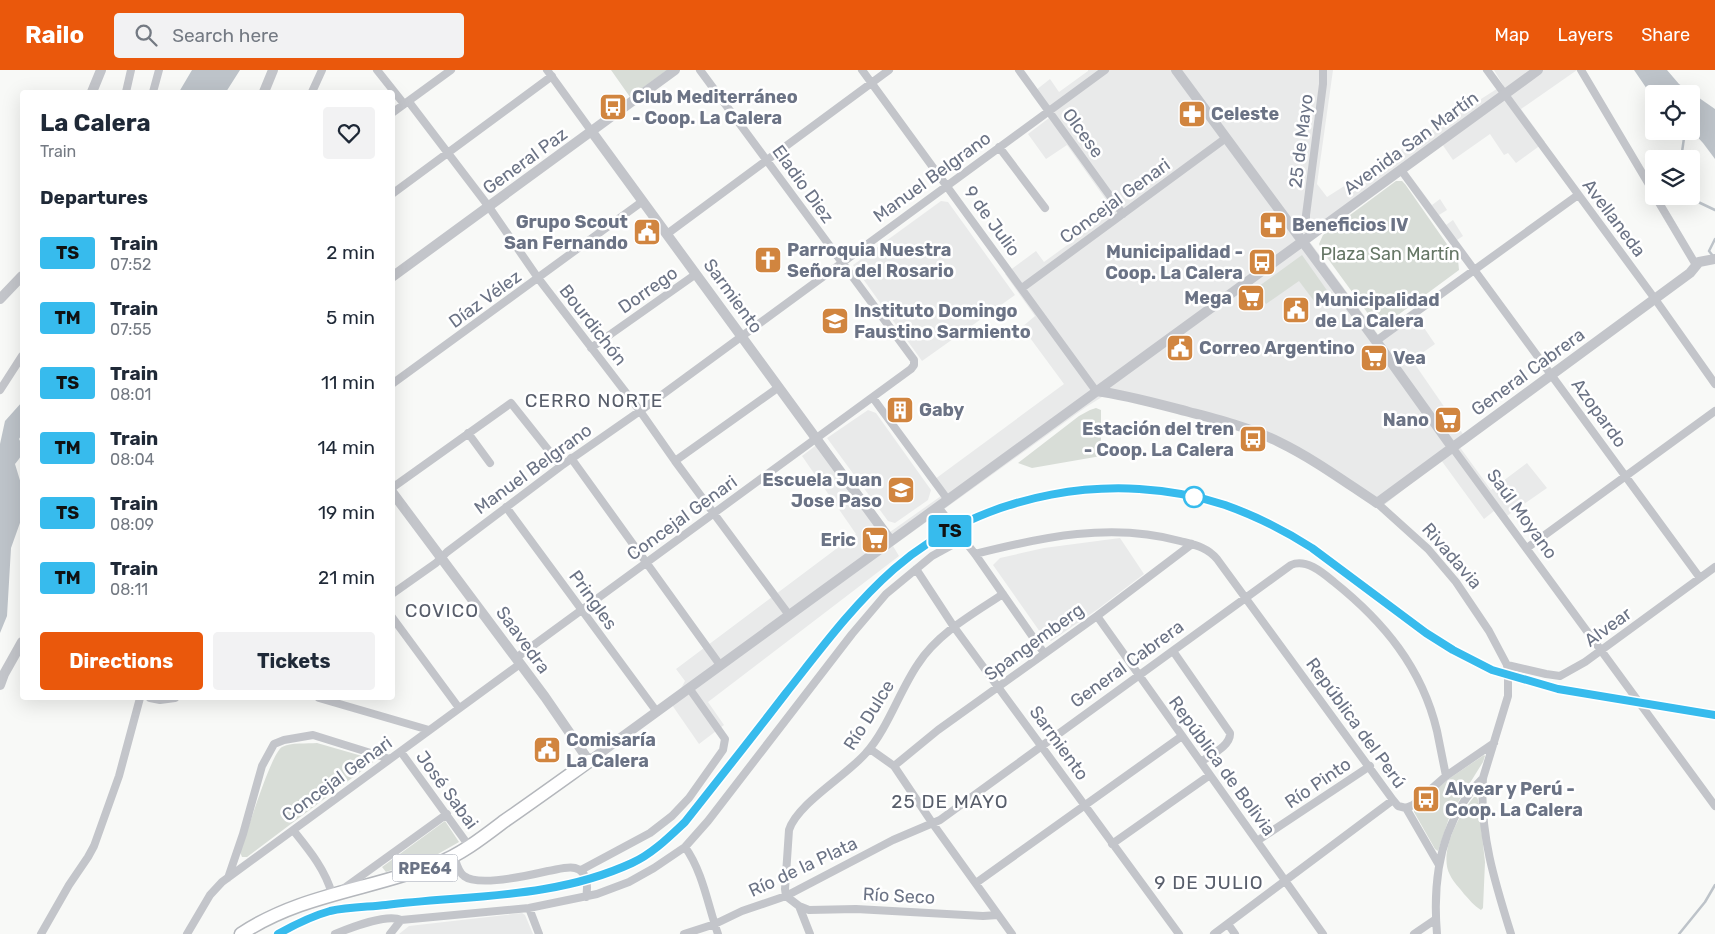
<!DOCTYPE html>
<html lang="en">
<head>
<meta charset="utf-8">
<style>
	body { margin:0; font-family:Rubik,sans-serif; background:#f2f2f3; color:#1f2937; height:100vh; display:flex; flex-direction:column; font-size:19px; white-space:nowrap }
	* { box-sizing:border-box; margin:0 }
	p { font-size:16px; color:#747a83 }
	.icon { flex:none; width:28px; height:28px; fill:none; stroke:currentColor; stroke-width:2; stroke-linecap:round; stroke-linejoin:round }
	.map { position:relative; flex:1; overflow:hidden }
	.panel { position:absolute; left:20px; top:20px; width:375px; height:610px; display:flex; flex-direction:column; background:#fff; border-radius:5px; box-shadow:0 5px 20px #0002 }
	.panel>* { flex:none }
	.badge { padding:0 10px; border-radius:4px; font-size:18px; line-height:32px }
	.buttons { position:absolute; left:1645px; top:15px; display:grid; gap:10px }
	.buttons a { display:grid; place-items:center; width:55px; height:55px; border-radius:5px; background:#fff; box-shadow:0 5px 20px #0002; font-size:25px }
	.map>.badge { position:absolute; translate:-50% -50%; box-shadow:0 0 0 2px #fff }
	h2 { padding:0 20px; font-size:19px; line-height:45px }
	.round { display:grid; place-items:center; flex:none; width:52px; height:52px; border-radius:5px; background:#f2f2f3 }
	.headline { display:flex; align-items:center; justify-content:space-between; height:85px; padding:0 20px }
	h1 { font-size:24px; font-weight:700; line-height:38px }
	.cta { display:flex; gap:10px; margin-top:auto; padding:10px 20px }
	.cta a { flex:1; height:58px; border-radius:5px; background:#ea580c; color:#fff; font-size:20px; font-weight:700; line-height:58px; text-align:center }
	.cta a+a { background:#f2f2f3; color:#1f2937 }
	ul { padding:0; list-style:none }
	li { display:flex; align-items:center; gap:15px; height:65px; padding:0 20px }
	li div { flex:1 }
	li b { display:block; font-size:19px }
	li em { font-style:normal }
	li .badge { min-width:55px; font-weight:700; text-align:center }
	header { display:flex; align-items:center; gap:30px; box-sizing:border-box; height:70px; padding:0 25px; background:#ea580c; color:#fff }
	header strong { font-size:24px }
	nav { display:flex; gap:28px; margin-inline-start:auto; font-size:18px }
	.search { width:350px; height:45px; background:#f2f2f3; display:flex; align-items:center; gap:12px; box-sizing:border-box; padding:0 18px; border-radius:5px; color:#747a83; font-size:19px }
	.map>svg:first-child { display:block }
	.built { fill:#e9eaea }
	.green { fill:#d8ddd7 }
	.water { fill:#bdc3c9 }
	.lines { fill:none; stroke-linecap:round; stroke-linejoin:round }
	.stream { stroke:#bdc3c9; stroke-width:2.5 }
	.primary-casing { stroke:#b4b7bc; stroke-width:15 }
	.minor { stroke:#c3c5ca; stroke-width:8 }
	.tertiary { stroke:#c3c5ca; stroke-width:10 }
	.primary { stroke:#fff; stroke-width:12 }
	.rail { stroke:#a5a8af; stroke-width:2.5; stroke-dasharray:8 4; stroke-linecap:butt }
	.line-casing { stroke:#fff; stroke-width:11 }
	.line { stroke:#37bbed; stroke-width:8 }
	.stop-dot { fill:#fff; stroke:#37bbed; stroke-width:2.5 }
	.labels { text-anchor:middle; stroke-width:5; stroke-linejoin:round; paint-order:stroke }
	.shield { fill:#fff; stroke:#979daa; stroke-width:1 }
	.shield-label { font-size:16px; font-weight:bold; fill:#6b7385 }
	.poi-label { font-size:18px; font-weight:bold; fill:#6b7385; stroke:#fff; text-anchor:start }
	.street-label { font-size:18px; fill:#6b7385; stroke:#fff }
	.park-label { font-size:18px; fill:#676; stroke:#fff }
	.neighbourhood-label { font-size:19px; letter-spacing:1px; fill:#585e6b; stroke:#fff }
</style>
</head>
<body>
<header>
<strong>Railo</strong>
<div class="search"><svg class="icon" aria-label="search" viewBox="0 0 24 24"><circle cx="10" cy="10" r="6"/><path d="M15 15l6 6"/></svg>Search here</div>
<nav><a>Map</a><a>Layers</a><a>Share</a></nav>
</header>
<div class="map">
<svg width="1715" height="864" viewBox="0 0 1715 864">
	<rect width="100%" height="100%" fill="#f8f9f7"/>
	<path class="built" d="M 1088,0 L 1333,0 L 1317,114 L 1327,127 L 1503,15 L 1494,0 L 1577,0 L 1521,39 L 1545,72 L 1516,93 L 1508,83 L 1504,85 L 1490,64 L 1453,90 L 1442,74 L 1406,100 L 1432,135 L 1440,129 L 1447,140 L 1439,145 L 1446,155 L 1453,150 L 1463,166 L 1451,174 L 1401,103 L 1310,172 L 1382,270 L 1416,246 L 1435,274 L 1412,290 L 1467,370 L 1459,376 L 1491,420 L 1527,393 L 1547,418 L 1501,450 L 1494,441 L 1484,449 L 1441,390 L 1379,439 L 1311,394 L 1259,366 L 1231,356 L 1111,326 L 1102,327 L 1086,337 L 893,476 L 899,486 L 708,632 L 724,655 L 699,674 L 672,635 L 685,611 L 676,599 L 856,464 L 802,386 L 823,370 L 890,462 L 941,426 L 931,412 L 1064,314 L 1022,257 L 1035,246 L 1005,204 L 1036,181 L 1044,192 L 1114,141 L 1067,75 L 1046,89 L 1028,64 L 1049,48 L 1031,24 L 1050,9 L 1059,22 L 1088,1 Z
		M 941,131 L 948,132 L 1015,225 L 922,291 L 853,195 Z
		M 868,340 L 876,343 L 931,420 L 928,430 L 895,453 L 888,451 L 827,368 Z
		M 1120,468 L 1144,504 L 1098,539 L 1051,571 L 1045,569 L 993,495 L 1000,488 L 1044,478 Z
		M 522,843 L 525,845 L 533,864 L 399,864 L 409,856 Z"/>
	<path class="green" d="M 611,0 L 667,0 L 630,27 Z
		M 1396,111 L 1402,111 L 1405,114 L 1458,190 L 1459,200 L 1383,256 L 1377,256 L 1323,182 L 1319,174 L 1323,165 Z
		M 1302,185 L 1331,226 L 1317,235 L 1299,211 L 1266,234 L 1255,219 Z
		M 1096,338 L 1101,340 L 1101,386 L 1032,398 L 1018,393 L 1079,346 L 1090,340 Z
		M 317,673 L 376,690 L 247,787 L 242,787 L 240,782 C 246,766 271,683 282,677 C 291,672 307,674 317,673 Z
		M 1484,685 L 1485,686 L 1483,692 L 1450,745 L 1438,781 L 1435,779 L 1414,742 L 1414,738 L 1450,708 Z
		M 1474,727 L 1477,727 L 1478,730 L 1485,792 L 1483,838 L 1481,840 C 1474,836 1469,829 1464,824 C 1460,818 1453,812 1450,805 C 1438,783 1459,744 1474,727 Z
		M 445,751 L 459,772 L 438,784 L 386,802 L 382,797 Z"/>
	<path class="water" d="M 192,0 L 240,0 L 226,22 L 179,22 Z
		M 1634,0 L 1667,0 L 1679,14 L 1715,39 L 1715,89 L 1703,73 L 1691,60 L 1691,24 L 1654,24 L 1654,25 L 1647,19 Z
		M 22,332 L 22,364 L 19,369 C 25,380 23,385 15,394 L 22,417 L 22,439 L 21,450 L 11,478 L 7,546 L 0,563 L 0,374 L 5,351 Z"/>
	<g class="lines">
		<path class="stream" d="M 1682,89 L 1682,82 L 1685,61
			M 1690,126 L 1696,131 L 1715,140
			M 1713,186 L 1709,181 L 1715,169
			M 1679,864 L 1705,832 L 1715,815"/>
		<g class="primary-casing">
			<path id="primary" d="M 241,864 C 301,824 370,820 436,794 C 460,785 482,768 503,752 C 532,732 561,711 589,691"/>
		</g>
		<path class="minor" d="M 377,0 L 404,34
			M 547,0 L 592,62
			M 862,0 L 1096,321
			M 1019,0 L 1123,144
			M 1487,0 L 1655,229 L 1715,314
			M 1581,0 L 1654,123
			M 126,22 L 131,0
			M 153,22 L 159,0
			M 312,22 L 322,0
			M 409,32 L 489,137 L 538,208 L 640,341 L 675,391 L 789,545
			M 392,43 L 451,0
			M 999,77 L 1045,138
			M 1401,100 L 1700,508
			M 392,124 L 552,6
			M 1655,126 L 1696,195
			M 1321,158 L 1311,157 L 1306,150 L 1306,145 L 1323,14 L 1323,0
			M 667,164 L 889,0
			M 1022,218 L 1226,68
			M 1376,271 L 1578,125
			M 591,278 L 696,204
			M 392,314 L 643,131
			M 0,320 L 22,286
			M 873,328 L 948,430
			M 468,363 L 490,393
			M 1452,377 L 1715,736
			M 571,388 L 720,595
			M 675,391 L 779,317
			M 392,418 L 511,333 L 561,396
			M 1377,433 L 1428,479 L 1456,512 L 1489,561 L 1507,595 L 1508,605 L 1508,626 L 1483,708 C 1479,762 1495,813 1511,864
			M 506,437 L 657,642
			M 938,437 L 975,484 L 1044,583
			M 1527,478 L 1715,341
			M 975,484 C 1042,467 1112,452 1180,471 C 1195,475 1207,477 1217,489 L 1393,730 L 1398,736 L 1406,738 L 1439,795
			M 916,499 L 954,557 L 1179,864
			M 392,524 L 436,493 L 447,482 L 561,396 L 640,341 L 1105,0
			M 1097,546 L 1323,864
			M 392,547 L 459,638
			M 1173,581 L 1230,663 C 1231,676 1210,685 1201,692
			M 516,588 L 911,299 L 914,295 L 914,290 L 700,0
			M 1507,595 L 1546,604 L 1560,606 L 1585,592 L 1715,497
			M 150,628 L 160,630 L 175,628
			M 319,628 L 429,660
			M 870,679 L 894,696 L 933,754 L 1012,864
			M 401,682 L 469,776
			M 894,696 L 938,660 L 1097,546 L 1192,474
			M 1406,738 L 1413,735 L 1446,706 L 1494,673
			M 293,760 C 309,780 325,799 332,824
			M 1257,771 L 1370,696
			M 1112,774 L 1210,705
			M 685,777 C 703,802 708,836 718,864
			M 454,786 C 456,792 458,802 464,806 C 478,817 531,805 548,801 C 556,800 567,796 575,798 C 588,801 588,817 586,827
			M 581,800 L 650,763 L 672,746 L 689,728 L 723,680 L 725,669 L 689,618
			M 228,808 L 243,764 L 262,696 L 274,674 L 284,670 L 313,665 L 390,689
			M 976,813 L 1182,666
			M 343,819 L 447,744
			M 799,836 L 809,840 L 856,839 L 983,846 L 998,845
			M 529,838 L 539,864
			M 1228,854 L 1235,864
			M 41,864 L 69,815 L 88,787 L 94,776 L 119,706 L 140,628
			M 187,864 L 210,825 L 222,812 L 520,594
			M 335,864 C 350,858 387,843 401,850
			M 390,864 L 401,850 L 529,838 L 597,824 L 629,812 L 654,798 L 685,777 L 708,751 L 852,564 L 886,524 L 932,486 L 963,469
			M 684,864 L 715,854 L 742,841 L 786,826 L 893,770 L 940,750 L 1291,495 C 1306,488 1323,503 1334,512 C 1384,552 1422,598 1437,661 C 1440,676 1443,691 1446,706
			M 810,864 L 799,836 L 786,826 L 785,819 L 789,760 C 797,734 846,706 866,683 C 887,660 900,620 918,594 C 938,563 973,544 1003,524
			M 1214,864 L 1393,730
			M 1414,864 L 1436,849
			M 1437,864 C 1432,806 1441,750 1483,708"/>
		<path class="tertiary" d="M 1176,0 L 1376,271 L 1452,377
			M 92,22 L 101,0
			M 264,22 L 273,0
			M 592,62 L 891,471
			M 392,207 L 675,0
			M 0,229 L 22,206
			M 1096,321 C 1127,325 1158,334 1189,342 C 1219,350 1251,358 1279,372 C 1314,389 1345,412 1377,433 L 1690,203 L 1699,192 L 1715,189
			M 392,422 L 545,627 L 589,691 L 1538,0
			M 0,615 L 4,604 L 22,572"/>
		<use href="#primary" class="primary"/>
		<path class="rail" d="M 278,864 C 294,855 312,846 330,841 C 348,837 368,837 386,835 C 469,825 554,829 632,793 C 652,784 669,767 685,752 C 721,706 756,661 791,616 C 823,576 854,535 892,501 C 937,461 998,433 1057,423 C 1069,421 1082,421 1094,420 C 1162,415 1229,431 1289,464 C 1348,496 1395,547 1454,581 C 1531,624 1629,632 1715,645"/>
	</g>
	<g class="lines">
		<g class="line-casing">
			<path id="line" d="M 278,864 C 294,855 312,846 330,841 C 348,837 368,837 386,835 C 469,825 554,829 632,793 C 652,784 669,767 685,752 C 719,709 753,666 786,623 C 820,580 853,535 894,499 C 982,422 1115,399 1225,435 C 1256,446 1284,460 1312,478 L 1426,563 L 1453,580 L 1492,600 L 1558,619 L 1715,645"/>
		</g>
		<use href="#line" class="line"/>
	</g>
	<defs>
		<g id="bus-square" transform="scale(1.4375)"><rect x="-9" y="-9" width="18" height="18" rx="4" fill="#d1853f" stroke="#fff"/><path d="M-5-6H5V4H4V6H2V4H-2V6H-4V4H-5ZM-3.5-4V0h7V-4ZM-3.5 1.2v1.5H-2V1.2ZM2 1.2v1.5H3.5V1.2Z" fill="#fff"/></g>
		<g id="pharmacy-square" transform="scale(1.4375)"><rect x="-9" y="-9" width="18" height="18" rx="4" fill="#d1853f" stroke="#fff"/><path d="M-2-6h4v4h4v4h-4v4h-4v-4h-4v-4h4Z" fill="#fff"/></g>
		<g id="civic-square" transform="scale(1.4375)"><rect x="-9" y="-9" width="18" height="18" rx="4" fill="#d1853f" stroke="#fff"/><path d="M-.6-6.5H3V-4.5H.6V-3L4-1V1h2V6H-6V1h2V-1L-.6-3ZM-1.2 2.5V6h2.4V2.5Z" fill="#fff"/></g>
		<g id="church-square" transform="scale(1.4375)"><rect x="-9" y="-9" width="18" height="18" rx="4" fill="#d1853f" stroke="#fff"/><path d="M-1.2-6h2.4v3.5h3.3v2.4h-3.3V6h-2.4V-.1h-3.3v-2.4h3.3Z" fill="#fff"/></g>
		<g id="supermarket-square" transform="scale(1.4375)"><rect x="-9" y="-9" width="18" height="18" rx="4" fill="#d1853f" stroke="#fff"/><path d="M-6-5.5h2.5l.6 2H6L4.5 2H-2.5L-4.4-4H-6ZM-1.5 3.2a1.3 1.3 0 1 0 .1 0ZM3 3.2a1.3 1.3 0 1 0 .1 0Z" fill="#fff"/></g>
		<g id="school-square" transform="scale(1.4375)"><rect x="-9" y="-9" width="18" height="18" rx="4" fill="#d1853f" stroke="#fff"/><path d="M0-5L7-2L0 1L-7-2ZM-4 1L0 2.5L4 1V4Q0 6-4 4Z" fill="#fff"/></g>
		<g id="building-square" transform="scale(1.4375)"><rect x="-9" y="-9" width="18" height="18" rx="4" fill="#d1853f" stroke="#fff"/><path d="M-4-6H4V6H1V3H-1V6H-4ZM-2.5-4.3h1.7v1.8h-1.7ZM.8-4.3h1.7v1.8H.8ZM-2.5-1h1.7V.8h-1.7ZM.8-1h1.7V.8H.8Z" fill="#fff"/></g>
	</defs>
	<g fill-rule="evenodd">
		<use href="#bus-square" x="613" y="37"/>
		<use href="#pharmacy-square" x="1192" y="44"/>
		<use href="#pharmacy-square" x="1273" y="155"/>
		<use href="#civic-square" x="647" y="162"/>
		<use href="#church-square" x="768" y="190"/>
		<use href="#bus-square" x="1262" y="192"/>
		<use href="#supermarket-square" x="1251" y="228"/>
		<use href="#civic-square" x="1296" y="240"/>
		<use href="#school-square" x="835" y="251"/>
		<use href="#civic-square" x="1180" y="278"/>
		<use href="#supermarket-square" x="1374" y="288"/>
		<use href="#building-square" x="900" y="340"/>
		<use href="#supermarket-square" x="1448" y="350"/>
		<use href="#bus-square" x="1253" y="369"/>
		<use href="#school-square" x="901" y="420"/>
		<use href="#supermarket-square" x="875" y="470"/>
		<use href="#civic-square" x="547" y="680"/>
		<use href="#bus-square" x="1426" y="729"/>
	</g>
	<circle class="stop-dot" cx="1194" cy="427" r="10"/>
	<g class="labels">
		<rect class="shield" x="392.5" y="784.5" width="65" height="27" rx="4"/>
		<g class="shield-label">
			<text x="425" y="804">RPE64</text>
		</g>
		<g class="poi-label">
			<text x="632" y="33">Club Mediterráneo<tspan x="632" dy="21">- Coop. La Calera</tspan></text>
			<text x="1211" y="50">Celeste</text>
			<text x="628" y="158" text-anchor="end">Grupo Scout<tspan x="628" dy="21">San Fernando</tspan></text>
			<text x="1292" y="161">Beneficios IV</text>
			<text x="787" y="186">Parroquia Nuestra<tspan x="787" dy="21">Señora del Rosario</tspan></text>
			<text x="1243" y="188" text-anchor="end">Municipalidad -<tspan x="1243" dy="21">Coop. La Calera</tspan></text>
			<text x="1232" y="234" text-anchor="end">Mega</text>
			<text x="1315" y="236">Municipalidad<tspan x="1315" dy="21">de La Calera</tspan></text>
			<text x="854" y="247">Instituto Domingo<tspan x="854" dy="21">Faustino Sarmiento</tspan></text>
			<text x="1199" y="284">Correo Argentino</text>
			<text x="1393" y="294">Vea</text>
			<text x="919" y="346">Gaby</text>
			<text x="1429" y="356" text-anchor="end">Nano</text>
			<text x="1234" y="365" text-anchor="end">Estación del tren<tspan x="1234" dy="21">- Coop. La Calera</tspan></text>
			<text x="882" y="416" text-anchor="end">Escuela Juan<tspan x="882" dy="21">Jose Paso</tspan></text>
			<text x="856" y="476" text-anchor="end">Eric</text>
			<text x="566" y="676">Comisaría<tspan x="566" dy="21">La Calera</tspan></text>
			<text x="1445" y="725">Alvear y Perú -<tspan x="1445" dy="21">Coop. La Calera</tspan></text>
		</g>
		<g class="street-label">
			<text transform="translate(1083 63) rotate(54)" y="6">Olcese</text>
			<text transform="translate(1301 71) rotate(-83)" y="6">25 de Mayo</text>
			<text transform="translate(1411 73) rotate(-36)" y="6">Avenida San Martín</text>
			<text transform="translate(525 91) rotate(-36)" y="6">General Paz</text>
			<text transform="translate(932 107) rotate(-36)" y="6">Manuel Belgrano</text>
			<text transform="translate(803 114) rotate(54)" y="6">Eladio Diez</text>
			<text transform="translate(1115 131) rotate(-36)" y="6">Concejal Genari</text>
			<text transform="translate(1614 148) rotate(53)" y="6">Avellaneda</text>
			<text transform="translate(992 151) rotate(54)" y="6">9 de Julio</text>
			<text transform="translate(648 220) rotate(-35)" y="6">Dorrego</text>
			<text transform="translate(733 226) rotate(54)" y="6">Sarmiento</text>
			<text transform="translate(485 229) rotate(-36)" y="6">Díaz Vélez</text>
			<text transform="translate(593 255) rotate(52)" y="6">Bourdichón</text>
			<text transform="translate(1528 302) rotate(-36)" y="6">General Cabrera</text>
			<text transform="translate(1599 343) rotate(54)" y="6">Azopardo</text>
			<text transform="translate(533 399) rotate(-36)" y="6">Manuel Belgrano</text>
			<text transform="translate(1522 444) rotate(54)" y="6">Saúl Moyano</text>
			<text transform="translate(682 448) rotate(-36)" y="6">Concejal Genari</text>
			<text transform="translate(1452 486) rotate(49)" y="6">Rivadavia</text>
			<text transform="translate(593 530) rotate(54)" y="6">Pringles</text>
			<text transform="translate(1608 557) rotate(-36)" y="6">Alvear</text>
			<text transform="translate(523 570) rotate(54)" y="6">Saavedra</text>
			<text transform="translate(1034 572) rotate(-36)" y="6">Spangemberg</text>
			<text transform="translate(1127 594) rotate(-36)" y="6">General Cabrera</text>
			<text transform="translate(869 645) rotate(-58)" y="6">Río Dulce</text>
			<text transform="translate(1356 653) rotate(54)" y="6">República del Perú</text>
			<text transform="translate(1059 673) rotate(54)" y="6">Sarmiento</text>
			<text transform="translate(1222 696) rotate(54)" y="6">República de Bolivia</text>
			<text transform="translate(337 709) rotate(-36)" y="6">Concejal Genari</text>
			<text transform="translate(1318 713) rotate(-34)" y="6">Río Pinto</text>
			<text transform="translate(447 720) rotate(54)" y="6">José Sabai</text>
			<text transform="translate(803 797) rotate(-25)" y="6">Río de la Plata</text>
			<text transform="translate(899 826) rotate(3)" y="6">Río Seco</text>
		</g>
		<g class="park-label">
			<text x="1390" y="190">Plaza San Martín</text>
		</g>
		<g class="neighbourhood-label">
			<text x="594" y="337">CERRO NORTE</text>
			<text x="442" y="547">COVICO</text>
			<text x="950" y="738">25 DE MAYO</text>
			<text x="1209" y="819">9 DE JULIO</text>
		</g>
	</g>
</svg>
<div class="buttons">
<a><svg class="icon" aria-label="locate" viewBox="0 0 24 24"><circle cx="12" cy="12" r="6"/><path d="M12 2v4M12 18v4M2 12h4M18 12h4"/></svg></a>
<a><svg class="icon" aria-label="layers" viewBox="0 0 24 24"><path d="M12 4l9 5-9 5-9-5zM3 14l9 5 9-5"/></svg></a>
</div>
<b class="badge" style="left:950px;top:461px;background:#37bbed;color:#111">TS</b>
<section class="panel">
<div class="headline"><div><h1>La Calera</h1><p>Train</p></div><a class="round"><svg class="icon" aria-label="heart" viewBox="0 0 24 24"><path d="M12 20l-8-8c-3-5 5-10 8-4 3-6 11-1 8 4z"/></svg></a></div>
<h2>Departures</h2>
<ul>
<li><span class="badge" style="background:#37bbed;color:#111">TS</span><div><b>Train</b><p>07:52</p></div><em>2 min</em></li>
<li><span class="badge" style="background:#37bbed;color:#111">TM</span><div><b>Train</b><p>07:55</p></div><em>5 min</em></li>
<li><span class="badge" style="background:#37bbed;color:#111">TS</span><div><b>Train</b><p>08:01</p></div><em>11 min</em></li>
<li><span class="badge" style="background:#37bbed;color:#111">TM</span><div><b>Train</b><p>08:04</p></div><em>14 min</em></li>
<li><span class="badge" style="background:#37bbed;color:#111">TS</span><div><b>Train</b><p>08:09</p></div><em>19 min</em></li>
<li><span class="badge" style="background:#37bbed;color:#111">TM</span><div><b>Train</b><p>08:11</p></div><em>21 min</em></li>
</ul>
<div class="cta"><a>Directions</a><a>Tickets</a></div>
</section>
</div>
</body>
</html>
